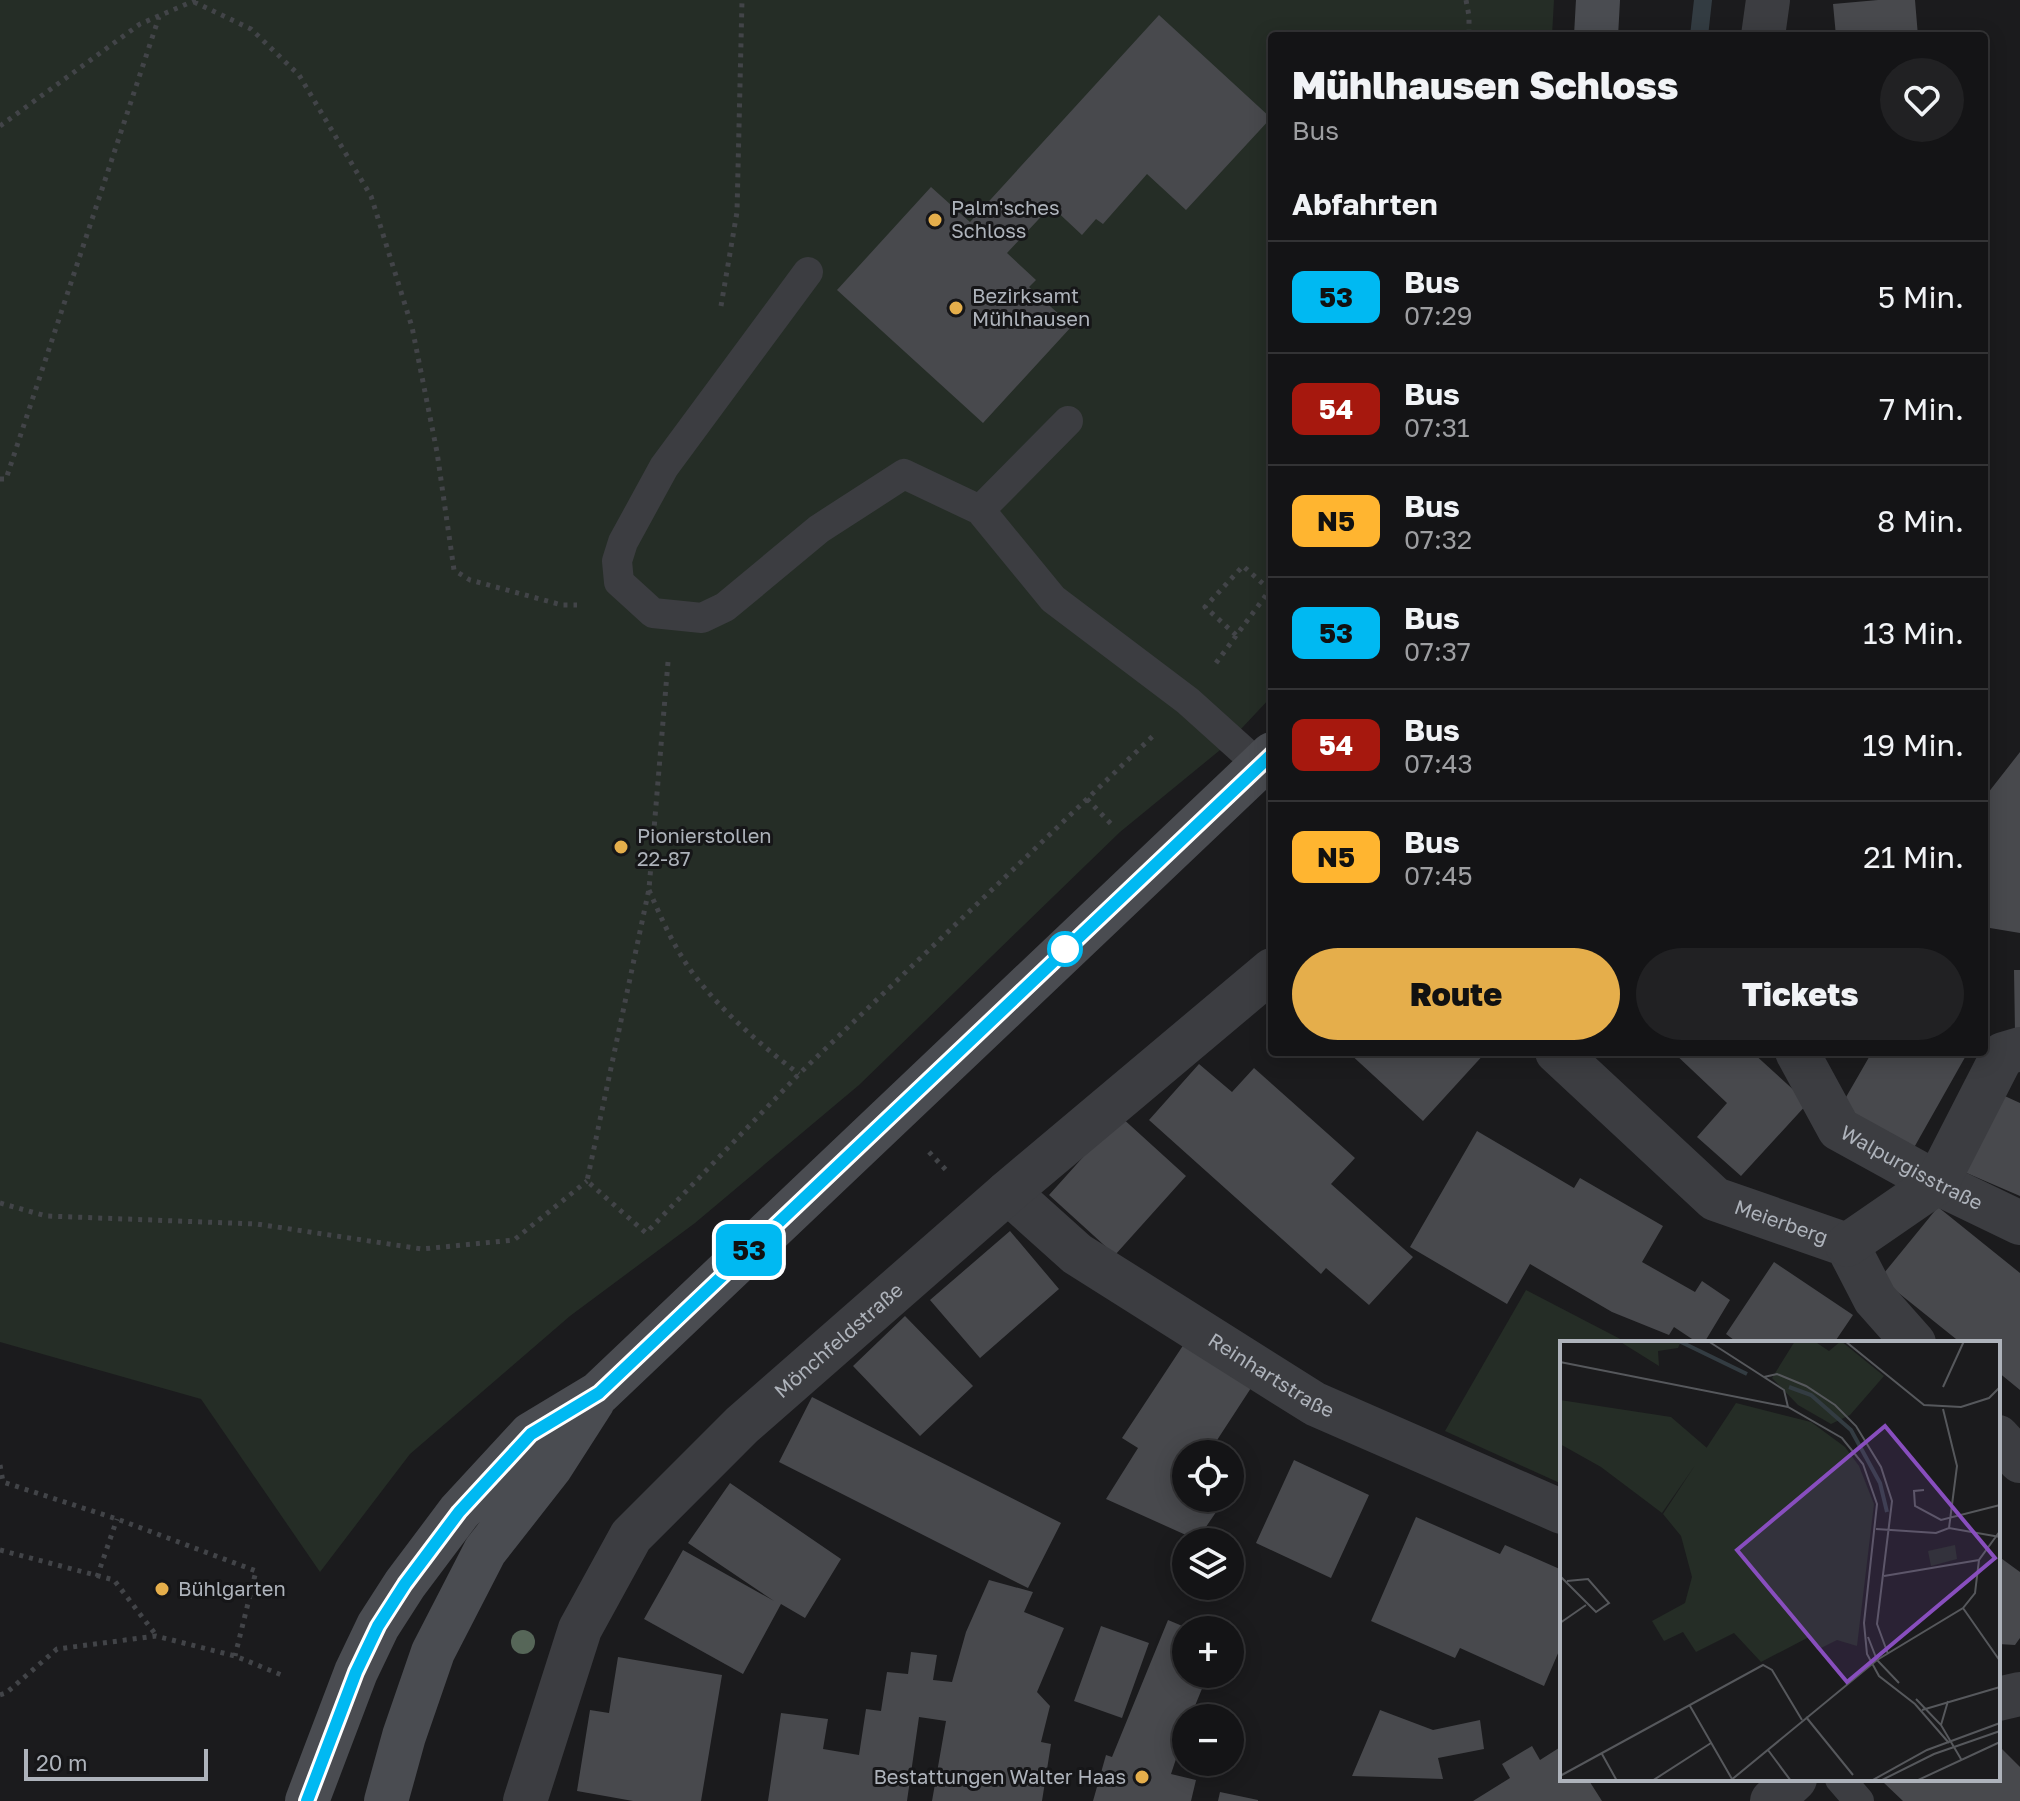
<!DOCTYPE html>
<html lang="de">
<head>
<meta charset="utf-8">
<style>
	body { margin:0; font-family:"Golos Text",sans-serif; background:#212123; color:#f1f3f6; height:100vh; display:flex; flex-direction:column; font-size:30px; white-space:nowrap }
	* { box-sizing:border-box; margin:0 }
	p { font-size:26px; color:#9d9ea1 }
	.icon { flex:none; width:44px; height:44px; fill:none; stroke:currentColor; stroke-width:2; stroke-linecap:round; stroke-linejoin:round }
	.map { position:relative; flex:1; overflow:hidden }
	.details { position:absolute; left:1268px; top:32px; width:720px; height:1024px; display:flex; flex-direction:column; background:#141416; border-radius:8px; box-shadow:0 4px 20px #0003,0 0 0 2px #333335 }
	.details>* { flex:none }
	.badge { padding:0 16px; border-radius:12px; font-size:28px; line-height:52px }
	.buttons { position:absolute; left:1172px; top:1440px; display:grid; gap:16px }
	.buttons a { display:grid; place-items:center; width:72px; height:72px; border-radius:50%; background:#141416; box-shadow:0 4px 20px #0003,0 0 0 2px #333335; font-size:40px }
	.scale { position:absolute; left:24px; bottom:20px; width:184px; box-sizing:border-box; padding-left:8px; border:4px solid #aeb3bb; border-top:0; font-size:22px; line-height:28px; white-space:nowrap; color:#aeb3bb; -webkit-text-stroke:6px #161618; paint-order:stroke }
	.map>.badge { position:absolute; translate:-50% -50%; box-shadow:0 0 0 4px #fff }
	h2 { padding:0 24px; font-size:30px; line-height:72px }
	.round { display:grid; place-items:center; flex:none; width:84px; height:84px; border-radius:42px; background:#212123 }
	.overview { display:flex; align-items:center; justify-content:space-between; height:136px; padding:0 24px }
	h1 { font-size:38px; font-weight:800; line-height:60px }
	.primary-button { display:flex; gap:16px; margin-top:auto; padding:16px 24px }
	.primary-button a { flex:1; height:92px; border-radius:48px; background:#e5ae4b; color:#111; font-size:32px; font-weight:800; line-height:92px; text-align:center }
	.primary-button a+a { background:#212123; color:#f1f3f6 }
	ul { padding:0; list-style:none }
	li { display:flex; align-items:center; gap:24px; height:112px; padding:0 24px; border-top:2px solid #333335 }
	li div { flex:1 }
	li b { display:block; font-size:30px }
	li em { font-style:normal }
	li .badge { min-width:88px; font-weight:700; text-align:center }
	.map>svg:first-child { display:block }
	.green { fill:#252d26 }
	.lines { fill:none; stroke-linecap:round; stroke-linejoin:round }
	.stream { stroke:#333c42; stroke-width:18 }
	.building { fill:#48494d }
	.path { stroke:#424448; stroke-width:5; stroke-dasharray:4 6; stroke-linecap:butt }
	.lane { stroke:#3c3d41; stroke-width:30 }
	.street { stroke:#3c3d41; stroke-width:44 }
	.secondary { stroke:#4a4c51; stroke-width:44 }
	.tree { fill:#566658 }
	.line-casing { stroke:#fff; stroke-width:18 }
	.line { stroke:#00b9f2; stroke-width:12 }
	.poi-dot { fill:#e5ae4b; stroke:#161618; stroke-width:3 }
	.stop-dot { fill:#fff; stroke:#00b9f2; stroke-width:4 }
	.labels { text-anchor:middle; stroke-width:6; stroke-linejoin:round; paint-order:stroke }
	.poi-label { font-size:20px; fill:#aeb3bb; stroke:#161618; text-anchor:start }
	.street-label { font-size:20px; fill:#aeb3bb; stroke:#161618 }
	.inset-river { fill:none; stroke:#333c42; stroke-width:4 }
	.inset-road { fill:none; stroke:#56585c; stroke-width:2 }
	.view { fill:#884ebe; fill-opacity:0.15; stroke:#884ebe; stroke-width:4 }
	.inset-edge { fill:none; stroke:#aeb3bb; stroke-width:4 }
</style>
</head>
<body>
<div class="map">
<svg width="2020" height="1801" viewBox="0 0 2020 1801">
	<rect width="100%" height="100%" fill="#1b1b1d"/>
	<path class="green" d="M 0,0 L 1554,0 L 1552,36 L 1272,36 L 1272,696 L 1225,746 L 1120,832 L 859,1085 L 695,1223 L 570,1316 L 410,1454 L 320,1572 L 201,1399 L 0,1342 Z
		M 1526,1290 L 1628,1343 L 1562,1343 L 1562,1484 L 1445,1431 Z"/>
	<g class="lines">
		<path class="stream" d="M 1699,36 L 1703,0"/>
	</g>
	<path class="building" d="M 1878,0 L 1915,0 L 1918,36 L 1836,36 L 1833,4 Z
		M 1159,15 L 1271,118 L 1186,210 L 1147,174 L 1103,224 L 1096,219 L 1082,235 L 1051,206 L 1007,253 L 1036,280 L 1029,287 L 1072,326 L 983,423 L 837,290 L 931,187 L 970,222 Z
		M 2020,752 L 2020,933 L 1984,927 L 1984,798 Z
		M 2014,970 L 2020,970 L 2020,1032 L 2015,1032 Z
		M 1348,1052 L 1486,1052 L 1423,1121 Z
		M 1673,1052 L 1752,1052 L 1808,1103 L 1741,1176 L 1697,1137 L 1727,1103 Z
		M 1872,1052 L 1968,1052 L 1907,1160 L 1834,1118 Z
		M 1199,1064 L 1232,1092 L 1254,1068 L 1355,1158 L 1331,1184 L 1413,1257 L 1369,1305 L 1326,1268 L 1321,1274 L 1149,1120 Z
		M 1996,1092 L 2020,1103 L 2020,1196 L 1962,1171 Z
		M 1120,1116 L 1186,1176 L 1115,1255 L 1049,1195 Z
		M 1477,1131 L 1574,1188 L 1580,1178 L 1663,1226 L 1642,1262 L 1695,1292 L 1702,1281 L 1730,1300 L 1704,1343 L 1698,1343 L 1674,1327 L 1669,1335 L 1612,1312 L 1530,1264 L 1507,1304 L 1410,1247 Z
		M 1938,1207 L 2020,1273 L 2020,1390 L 1998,1372 L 1998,1343 L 1961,1343 L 1880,1278 Z
		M 1010,1231 L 1059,1289 L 980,1358 L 930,1300 Z
		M 1774,1262 L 1853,1315 L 1834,1343 L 1738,1343 L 1726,1334 Z
		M 905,1316 L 973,1386 L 920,1436 L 853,1366 Z
		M 1184,1344 L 1251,1388 L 1208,1454 L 1186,1454 L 1186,1498 L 1216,1498 L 1223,1502 L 1197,1540 L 1106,1499 L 1138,1448 L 1122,1438 Z
		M 812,1397 L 1061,1523 L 1028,1588 L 779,1462 Z
		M 1294,1460 L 1369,1495 L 1331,1578 L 1256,1543 Z
		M 730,1483 L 841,1559 L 805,1618 L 781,1604 L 743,1674 L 644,1619 L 683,1550 L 774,1601 L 688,1543 Z
		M 1416,1517 L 1500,1554 L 1505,1545 L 1562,1570 L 1562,1644 L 1544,1686 L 1460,1648 L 1455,1658 L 1371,1621 Z
		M 1998,1556 L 2020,1572 L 2020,1638 L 2015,1645 L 1998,1644 Z
		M 989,1580 L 1033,1592 L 1024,1612 L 1064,1628 L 1037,1692 L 1050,1706 L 1041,1742 L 1051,1744 L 1042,1801 L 932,1801 L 946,1721 L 919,1717 L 907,1801 L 768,1801 L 781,1713 L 828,1719 L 823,1749 L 859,1755 L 866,1709 L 881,1711 L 887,1672 L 908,1674 L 911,1652 L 937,1655 L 933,1680 L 952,1682 L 966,1632 Z
		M 1168,1620 L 1192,1630 L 1186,1630 L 1186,1674 L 1208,1674 L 1190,1718 L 1186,1718 L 1186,1729 L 1171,1774 L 1196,1780 L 1191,1801 L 1093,1801 L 1106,1755 L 1112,1757 Z
		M 1101,1626 L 1149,1643 L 1122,1718 L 1074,1701 Z
		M 618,1657 L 722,1675 L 701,1801 L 633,1801 L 577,1791 L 590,1710 L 609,1713 Z
		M 1380,1710 L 1433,1730 L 1480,1720 L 1484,1749 L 1438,1758 L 1443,1779 L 1352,1776 Z
		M 1998,1745 L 2020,1767 L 2020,1801 L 1903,1801 L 1883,1782 L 1886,1779 L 1998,1779 Z
		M 1532,1746 L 1540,1760 L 1562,1746 L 1562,1779 L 1588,1779 L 1602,1801 L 1473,1801 L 1510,1778 L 1502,1764 Z
		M 1220,1792 L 1258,1800 L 1258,1801 L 1218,1801 Z"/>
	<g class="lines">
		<path class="path" d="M 1466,0 L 1469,16 L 1469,36
			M 194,2 L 251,29 L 299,75 L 371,196 L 412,327 L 437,452 L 454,570 L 470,580 L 562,605 L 577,605
			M 0,126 L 140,24 L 196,0
			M 721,306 L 737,212 L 742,0
			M 0,479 L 6,479 L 159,17
			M 1236,635 L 1205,607 L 1243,566 L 1270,590
			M 668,662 L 649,889 L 587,1181 L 646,1233 L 799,1074 L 1155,734
			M 1216,663 L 1272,587
			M 1087,799 L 1114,827
			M 649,890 C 659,913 669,936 682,957 C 708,1000 759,1044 799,1074
			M 929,1152 L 947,1171
			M 0,1203 L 46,1216 L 257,1224 L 422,1249 L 514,1240 L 587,1181
			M 0,1465 L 3,1482 L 117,1519 L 256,1571 L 235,1656
			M 0,1550 L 114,1580 L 156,1635
			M 97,1577 L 117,1519
			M 0,1695 L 6,1693 L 57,1649 L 156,1636 L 235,1656 L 284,1676"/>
		<path class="lane" d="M 808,272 L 664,467 L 623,542 L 617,561 L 619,582 L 653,613 L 702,618 L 725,607 L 819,529 L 904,474 L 980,510 L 1053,599 L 1188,701 L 1260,766
			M 980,510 L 1068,421
			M 1840,1779 L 1859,1801"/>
		<g class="street">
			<path d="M 1763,36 L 1768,0"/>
			<path id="s1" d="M 1557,1052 L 1715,1199 L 1847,1245 L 1875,1299 L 1914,1343"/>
			<path id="s2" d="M 1797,1052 L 1839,1129 L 1937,1183 L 2020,1223"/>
			<path id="s3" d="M 1008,1192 L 1077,1254 L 1315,1404 L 1562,1512"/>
			<path d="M 1847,1245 L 1937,1183 L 2003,1054 L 2020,1049"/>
			<path d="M 1998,1437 L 2020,1461"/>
			<path d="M 1998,1699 L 2020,1694"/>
			<path id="s4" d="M 525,1801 L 580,1629 L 631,1536 L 742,1425 L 1008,1192 L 1272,970"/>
			<path d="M 1772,1801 L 1795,1779"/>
		</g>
		<path class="secondary" d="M 1596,36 L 1598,0
			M 307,1801 L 356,1672 L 378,1626 L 405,1584 L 459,1512 L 531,1434 L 599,1393 L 1272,754
			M 386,1801 L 404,1736 L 433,1652 L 485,1551 L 550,1468 L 593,1401"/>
	</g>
	<circle class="tree" cx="523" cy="1642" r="12"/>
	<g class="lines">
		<g class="line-casing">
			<path id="line" d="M 307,1801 L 356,1672 L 378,1626 L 405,1584 L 459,1512 L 531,1434 L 599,1393 L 1272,754"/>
		</g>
		<use href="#line" class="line"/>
	</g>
	<g class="poi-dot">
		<circle cx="935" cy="220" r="8"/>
		<circle cx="956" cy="308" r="8"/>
		<circle cx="621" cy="847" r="8"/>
		<circle cx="162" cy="1589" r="8"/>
		<circle cx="1142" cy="1777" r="8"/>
	</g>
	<circle class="stop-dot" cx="1065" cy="949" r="16"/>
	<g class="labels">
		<g class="poi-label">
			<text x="951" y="215">Palm'sches<tspan x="951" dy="23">Schloss</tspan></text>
			<text x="972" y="303">Bezirksamt<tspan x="972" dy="23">Mühlhausen</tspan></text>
			<text x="637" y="843">Pionierstollen<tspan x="637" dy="23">22-87</tspan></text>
			<text x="178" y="1596">Bühlgarten</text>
			<text x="1126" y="1784" text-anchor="end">Bestattungen Walter Haas</text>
		</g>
		<g class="street-label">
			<text dy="7" stroke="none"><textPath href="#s2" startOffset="170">Walpurgisstraße</textPath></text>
			<text dy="7" stroke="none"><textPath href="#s1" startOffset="286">Meierberg</textPath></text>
			<text dy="7" stroke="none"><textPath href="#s4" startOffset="572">Mönchfeldstraße</textPath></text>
			<text dy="7" stroke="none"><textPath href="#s3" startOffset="322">Reinhartstraße</textPath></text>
		</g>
	</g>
	<g transform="translate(1560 1341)">
		<rect width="440" height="440" fill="#1b1b1d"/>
		<path d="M 59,0 L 121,0 L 118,7 L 98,10 L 99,25 ZM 235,0 L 254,0 L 269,10 L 281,0 L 324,35 L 290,74 L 271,83 L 238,64 L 212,37 ZM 0,59 L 111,76 L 147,107 L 102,172 L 41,126 L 0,103 ZM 176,62 L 251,81 L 285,106 L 299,125 L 314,163 L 297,305 L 277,299 L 257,309 L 249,296 L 201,321 L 174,292 L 136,311 L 123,291 L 104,300 L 92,280 L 125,262 L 132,236 L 121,195 L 103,173 ZM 395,204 L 397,218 L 371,225 L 368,210 Z" fill="#252d26"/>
		<path class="inset-river" d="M 119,0 L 187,33M 229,46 L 251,54 L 291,89 L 320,142 L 327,171"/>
		<path class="inset-road" d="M 148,0 L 224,49 L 228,66M 285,0 L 364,64 L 401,66 L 429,57 L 440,46M 0,21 L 228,66 L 282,97 L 303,123 L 317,163 L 304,282 L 307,313 L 319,335 L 355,363 L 389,402M 204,36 L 217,33 L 246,45 L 275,64 L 296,85 L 321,126 L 332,160 L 317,283 L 328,313M 383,46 L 404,0M 383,68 L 397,125 L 389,187M 364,149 L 354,150 L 355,165 L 381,179 L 440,164M 316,188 L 376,192 L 389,187 L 440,196M 0,235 L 36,271 L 49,262 L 28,238 L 7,240M 324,235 L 419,219M 403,267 L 440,320M 0,282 L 26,264M 308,296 L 317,319 L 339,342M 356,358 L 381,384 L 401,418M 130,365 L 172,438M 362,369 L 440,346M 246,376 L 293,434M 381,384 L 388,360M 208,409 L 231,440M 42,413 L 57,440M 0,435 L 203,324 L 212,329 L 242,379M 92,440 L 151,402M 170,440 L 317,319 L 403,267 L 415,252 L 419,219 L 440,190M 311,440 L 367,409 L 440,382M 320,440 L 374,413 L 440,390M 356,440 L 440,401"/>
		<path class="view" d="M 325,85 L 435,217 L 287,341 L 177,209 Z"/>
		<rect width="440" height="440" class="inset-edge"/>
	</g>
</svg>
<div class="buttons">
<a><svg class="icon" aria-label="locate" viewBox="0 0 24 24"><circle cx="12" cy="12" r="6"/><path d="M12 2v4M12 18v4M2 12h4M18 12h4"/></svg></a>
<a><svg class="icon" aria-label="layers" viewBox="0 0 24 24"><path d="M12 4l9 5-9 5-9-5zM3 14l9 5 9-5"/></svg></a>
<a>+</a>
<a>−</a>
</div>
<div class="scale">20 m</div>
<b class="badge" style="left:749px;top:1250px;background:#00b9f2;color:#111">53</b>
<section class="details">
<div class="overview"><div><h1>Mühlhausen Schloss</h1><p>Bus</p></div><a class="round"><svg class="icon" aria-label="heart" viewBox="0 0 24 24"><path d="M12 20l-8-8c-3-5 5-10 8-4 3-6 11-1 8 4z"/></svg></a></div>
<h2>Abfahrten</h2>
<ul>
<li><span class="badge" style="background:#00b9f2;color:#111">53</span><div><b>Bus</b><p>07:29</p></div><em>5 Min.</em></li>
<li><span class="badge" style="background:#a6180e;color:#fff">54</span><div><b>Bus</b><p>07:31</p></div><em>7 Min.</em></li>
<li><span class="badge" style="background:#ffb530;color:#111">N5</span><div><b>Bus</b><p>07:32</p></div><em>8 Min.</em></li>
<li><span class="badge" style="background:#00b9f2;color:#111">53</span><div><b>Bus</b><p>07:37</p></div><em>13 Min.</em></li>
<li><span class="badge" style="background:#a6180e;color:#fff">54</span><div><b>Bus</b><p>07:43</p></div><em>19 Min.</em></li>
<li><span class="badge" style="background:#ffb530;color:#111">N5</span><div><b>Bus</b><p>07:45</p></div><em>21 Min.</em></li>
</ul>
<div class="primary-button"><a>Route</a><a>Tickets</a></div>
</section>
</div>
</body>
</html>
